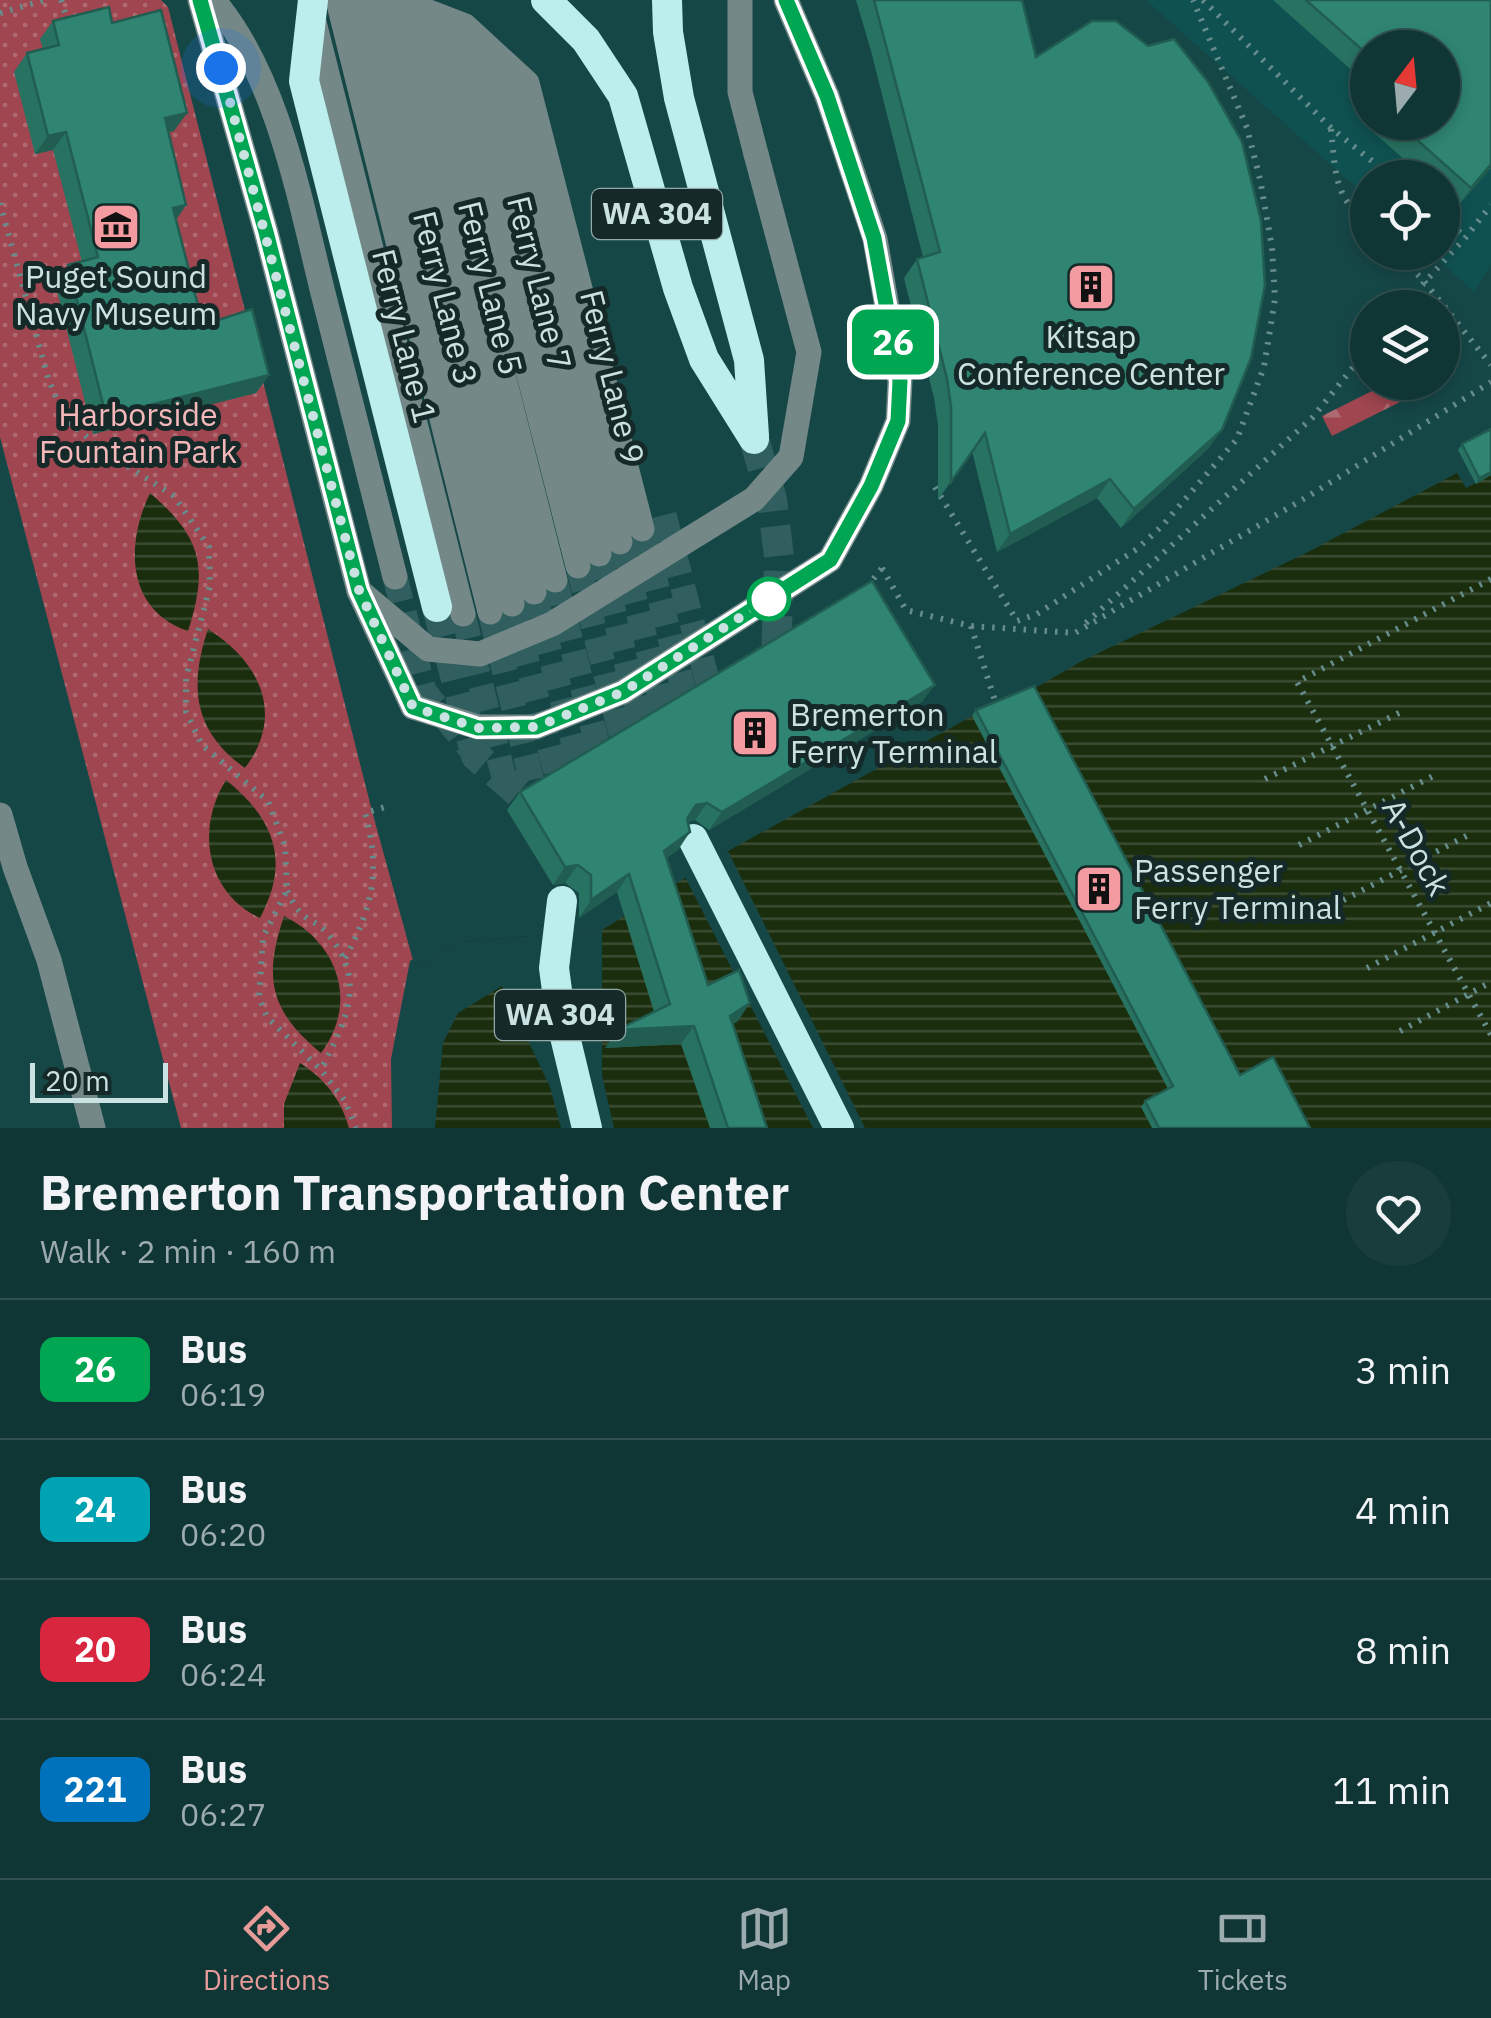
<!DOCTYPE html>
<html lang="en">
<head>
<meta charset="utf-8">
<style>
	body { margin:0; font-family:"IBM Plex Sans",sans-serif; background:#193d3d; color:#f1f3f6; height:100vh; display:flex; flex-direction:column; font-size:38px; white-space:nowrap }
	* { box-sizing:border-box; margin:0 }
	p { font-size:32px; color:#9cabad }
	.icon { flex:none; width:55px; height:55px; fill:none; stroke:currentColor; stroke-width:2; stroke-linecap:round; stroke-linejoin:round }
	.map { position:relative; height:1128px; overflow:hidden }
	.side { display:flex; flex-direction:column; background:#103535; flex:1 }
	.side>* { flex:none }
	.badge { padding:0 20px; border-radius:15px; font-size:35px; line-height:65px }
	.needle { width:65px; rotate:16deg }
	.buttons { position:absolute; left:1350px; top:30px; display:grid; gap:20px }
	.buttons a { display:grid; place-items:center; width:110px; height:110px; border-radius:50%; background:#103535; box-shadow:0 5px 15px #0003,0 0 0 2px #305050; font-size:50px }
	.scale { position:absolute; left:30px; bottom:25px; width:138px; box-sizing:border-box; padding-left:10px; border:5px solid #cae2e1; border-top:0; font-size:28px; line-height:35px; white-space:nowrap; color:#cae2e1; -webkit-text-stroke:8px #152929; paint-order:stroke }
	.you { position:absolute; width:50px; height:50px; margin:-25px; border:8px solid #fff; border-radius:50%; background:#1a73e8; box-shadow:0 0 0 15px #1a73e833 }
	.map>.badge { position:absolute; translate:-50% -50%; box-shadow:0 0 0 5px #fff }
	.round { display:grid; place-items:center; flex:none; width:105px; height:105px; border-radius:52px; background:#193d3d }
	.headline { display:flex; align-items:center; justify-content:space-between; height:170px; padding:0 40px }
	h1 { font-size:48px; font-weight:700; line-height:75px }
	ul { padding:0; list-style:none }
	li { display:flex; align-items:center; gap:30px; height:140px; padding:0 40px; border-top:2px solid #305050 }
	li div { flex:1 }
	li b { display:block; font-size:38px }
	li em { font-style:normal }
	li .badge { min-width:110px; font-weight:700; text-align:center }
	.tabs { display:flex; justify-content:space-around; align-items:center; height:140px; border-top:2px solid #305050; background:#103535; font-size:28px; color:#9cabad }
	.tabs a { display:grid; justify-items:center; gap:5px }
	.tabs .current { color:#e69b98 }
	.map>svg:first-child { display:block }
	.built { fill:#0f5151; fill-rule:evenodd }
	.forest { fill:url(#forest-firs) }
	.park { fill:url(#park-dots) }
	.water { fill:url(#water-rules) }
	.pier { fill:#164747 }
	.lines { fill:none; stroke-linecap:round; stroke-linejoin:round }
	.minor-tunnel { stroke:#315e5e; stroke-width:25; stroke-dasharray:25 12; stroke-linecap:butt }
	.highway-tunnel { stroke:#315e5e; stroke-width:30; stroke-dasharray:30 15; stroke-linecap:butt }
	.path { stroke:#668c8b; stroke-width:6; stroke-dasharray:2.5 8; stroke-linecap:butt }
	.minor { stroke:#748888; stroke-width:25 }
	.highway { stroke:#bbeeed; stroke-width:30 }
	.path-bridge { stroke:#668c8b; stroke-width:6; stroke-dasharray:2.5 8; stroke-linecap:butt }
	.minor-bridge { stroke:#748888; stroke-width:25 }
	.wall { fill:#287262 }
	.shaded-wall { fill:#215d50 }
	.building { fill:#2f8572; stroke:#215d50; stroke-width:2.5 }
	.line-casing { stroke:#fff; stroke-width:22 }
	.line { stroke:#00a651; stroke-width:15 }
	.walk { stroke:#cae2e1; stroke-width:10; stroke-dasharray:0 18 }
	.stop-dot { fill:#fff; stroke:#00a651; stroke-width:5 }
	.labels { text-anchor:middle; stroke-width:10; stroke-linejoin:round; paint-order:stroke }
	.shield { fill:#152929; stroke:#94aaaa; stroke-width:2.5 }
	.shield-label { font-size:30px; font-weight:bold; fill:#cae2e1 }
	.poi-label { font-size:32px; fill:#cae2e1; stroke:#152929 }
	.street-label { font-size:32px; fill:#cae2e1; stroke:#152929 }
	.park-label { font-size:32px; fill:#f4b7ba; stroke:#152929 }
</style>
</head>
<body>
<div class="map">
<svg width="1491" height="1128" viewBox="0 0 1491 1128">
	<defs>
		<pattern id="forest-firs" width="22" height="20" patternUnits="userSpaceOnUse" patternTransform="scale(2.5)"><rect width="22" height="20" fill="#9f4650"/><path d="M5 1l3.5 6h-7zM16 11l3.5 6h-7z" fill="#af6971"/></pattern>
		<pattern id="park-dots" width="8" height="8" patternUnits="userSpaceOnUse" patternTransform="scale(2.5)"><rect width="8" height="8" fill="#9f4650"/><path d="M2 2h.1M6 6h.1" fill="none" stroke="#af6971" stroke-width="1.8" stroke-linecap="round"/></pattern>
		<pattern id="water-rules" width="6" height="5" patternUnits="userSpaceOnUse" patternTransform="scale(2.5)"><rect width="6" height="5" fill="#1a2e0e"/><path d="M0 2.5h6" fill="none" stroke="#3a4c31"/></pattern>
	</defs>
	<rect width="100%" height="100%" fill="#164747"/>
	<path class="built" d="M 1146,0 L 1491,0 L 1491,264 L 1475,292 L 1430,253 L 1442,252 L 1442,178 L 1368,178 L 1367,197 ZM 1368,48 L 1442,48 L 1442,122 L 1368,122 Z"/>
	<path class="forest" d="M 1388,383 L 1438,383 L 1332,436 L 1322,416 Z"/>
	<path class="park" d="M 0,0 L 161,0 L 168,7 L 372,811 L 414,964 L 397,1128 L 181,1128 L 0,437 Z"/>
	<path class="water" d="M 1457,473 L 1466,488 L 1491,475 L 1491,1128 L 397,1128 L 414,964 L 426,962 L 461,942 L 602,930 L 728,851 L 972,716 L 1030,691 L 1082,661 L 1306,553 Z
		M 150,493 C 201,537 209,566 188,631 C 125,609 126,543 150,493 Z
		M 208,629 C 259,661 286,714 245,768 C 193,731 189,686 208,629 Z
		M 226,780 C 274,819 291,860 260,918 C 205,892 196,828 226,780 Z
		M 284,916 C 338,943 359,1002 321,1053 C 270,1011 263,979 284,916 Z
		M 300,1063 C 325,1079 341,1099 349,1128 L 284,1128 L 284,1104 Z"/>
	<path class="pier" d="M 728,851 L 865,1128 L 813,1128 L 685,877 Z
		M 602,930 L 602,1075 L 614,1128 L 561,1128 L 550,1087 L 502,986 L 458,1013 L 443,1043 L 435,1128 L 392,1128 L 391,1059 L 410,961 L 413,959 L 415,964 L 426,962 L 461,942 Z"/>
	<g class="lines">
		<path class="minor-tunnel" d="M 664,515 L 716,714
			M 642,529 L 693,727
			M 620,542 L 671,740
			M 599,554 L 649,753
			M 578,566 L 629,765
			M 395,577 L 424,691 L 476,756
			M 555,580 L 606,778
			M 534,592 L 586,791
			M 512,604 L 564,803
			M 490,612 L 539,810
			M 463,614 L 505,782"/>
		<path class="highway-tunnel" d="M 754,439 L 772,499 L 779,557 L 776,666 L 769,675
			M 437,607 L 476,756 L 549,819"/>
		<path class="path" d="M 61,0 L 68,22
			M 1203,0 L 1331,128 L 1393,178
			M 0,13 L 45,0
			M 1331,129 C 1336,175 1333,193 1368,226
			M 0,203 L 48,378 L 65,419 L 104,451 L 174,496 L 209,547 L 210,586 L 186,678 L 186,712 L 202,745 L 268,801 L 285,846 L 287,890 L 263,937 L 259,997 L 267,1017 L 321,1070 L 345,1101 L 356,1128
			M 1442,218 L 1466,237
			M 1395,252 L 1423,280 L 1491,365
			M 1401,308 L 1466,237 L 1491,205
			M 935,487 L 1017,621 L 1037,614 L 1137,549 L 1162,526 L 1237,439 L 1264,367 L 1275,299 L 1272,247 L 1260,179 L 1247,128 L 1193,0
			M 882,568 L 906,610 L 971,626 L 1075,633 L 1307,497 L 1491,382
			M 1491,579 L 1297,682 L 1491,1035
			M 1086,623 L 1312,418 L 1368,349
			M 971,626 L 996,704
			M 1265,779 L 1405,710
			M 1299,845 L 1439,773
			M 287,891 C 291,898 295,907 300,912 C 307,920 318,923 325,931 C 369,980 346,1019 321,1070
			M 1334,905 L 1470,834
			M 345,958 C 373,907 381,870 365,813 L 385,807
			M 1367,968 L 1491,903
			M 1400,1031 L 1491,982"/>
		<path class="minor" d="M 200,0 L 266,232 L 359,591 L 413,707
			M 213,0 C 278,76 300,201 324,297 C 348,390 371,484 395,577
			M 338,0 L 490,612
			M 361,0 L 512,604
			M 384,0 L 534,592
			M 398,0 L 465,26 L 527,83 L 642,529
			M 740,0 L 740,92 L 756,154
			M 786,0 L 827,96
			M 409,4 L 555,580
			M 437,15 L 578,566
			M 314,22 L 463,614
			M 465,26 L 599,554
			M 495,55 L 620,542
			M 0,815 L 15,867 L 49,960 L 93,1128"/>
		<path class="highway" d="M 313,0 L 304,81 L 437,607
			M 546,0 L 586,40 L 623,96 L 678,288 L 704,359 L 754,439
			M 667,0 L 668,32 L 679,98 L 749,360 L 754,436
			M 693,839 L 839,1128
			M 562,901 L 554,968 L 561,1020 L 587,1128"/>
		<path class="path-bridge" d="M 867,587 L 882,568"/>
		<path class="minor-bridge" d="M 359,591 L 428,649 L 480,654 L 552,624 L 754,499 L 791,457 L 809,352 L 756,154
			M 413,707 L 478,727 L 536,727 L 623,692 L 830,560 L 871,486 L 898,421 L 900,381 L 875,239 L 827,96"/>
	</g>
	<path class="wall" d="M 856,0 L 1022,0 L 1036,57 L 1209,448 L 1121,528 L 1097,498 L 997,552 L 972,451 L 938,500 L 938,425 L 934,398 L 904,278 L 917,259 L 923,257 L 871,51 Z
		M 1273,0 L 1491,0 L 1491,168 L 1458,206 L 1442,193 L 1442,178 L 1425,178 L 1362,122 L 1368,114 L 1368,122 L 1442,122 L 1368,48 L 1368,105 L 1358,97 L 1367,84 Z
		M 53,21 L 112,23 L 174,131 L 168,132 L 186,205 L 176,219 L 203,325 L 269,375 L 256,393 L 93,434 L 55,283 L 68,265 L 82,262 L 53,150 L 35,154 L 14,72 L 27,53 L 43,49 L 40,39 Z
		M 1491,429 L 1491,475 L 1476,484 L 1458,450 L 1462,444 Z
		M 922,702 L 709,830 L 695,820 L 688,822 L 678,850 L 666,858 L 708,985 L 738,1021 L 732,1024 L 767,1128 L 710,1128 L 681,1044 L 605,1048 L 654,1012 L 617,892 L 579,918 L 579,893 L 565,883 L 553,885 L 507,810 L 520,792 Z
		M 976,710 L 1240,1075 L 1310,1128 L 1152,1128 L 1141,1107 L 1145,1101 L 1168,1089 L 972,716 Z"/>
	<path class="shaded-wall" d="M 187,113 L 174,131 L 152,136 L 165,118 Z
		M 66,132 L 53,150 L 35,154 L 48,136 Z
		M 1491,164 L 1491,168 L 1458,206 L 1471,188 Z
		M 186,205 L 174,223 L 173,208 Z
		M 269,375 L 256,393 L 93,434 L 106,416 Z
		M 1222,430 L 1209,448 L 1121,528 L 1134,509 Z
		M 1491,472 L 1491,475 L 1476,484 L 1479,478 Z
		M 1110,479 L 1097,498 L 997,552 L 1010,534 Z
		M 935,685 L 922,702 L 709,830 L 722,812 Z
		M 707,803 L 695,820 L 684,823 L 696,805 Z
		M 690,832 L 678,850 L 652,869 L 664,851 Z
		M 578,865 L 565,883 L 553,885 L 565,867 Z
		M 629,874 L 617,892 L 579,918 L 591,900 Z
		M 750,1003 L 738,1021 L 717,1034 L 730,1016 Z
		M 694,1026 L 681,1044 L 605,1048 L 617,1030 Z"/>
	<path class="building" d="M 874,0 L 1022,0 L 1036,57 L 1092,21 L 1116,21 L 1148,46 L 1174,39 L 1208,82 L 1242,142 L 1261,221 L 1265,285 L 1251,358 L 1222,430 L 1134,509 L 1110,479 L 1010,534 L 985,433 L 951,482 L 951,406 L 947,379 L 917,259 L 940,252 Z
		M 1306,0 L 1491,0 L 1491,164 L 1471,188 L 1397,122 L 1442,122 L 1442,48 L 1368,48 L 1368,55 Z
		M 109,7 L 112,23 L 161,10 L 187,113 L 165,118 L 186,205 L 173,208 L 203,325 L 252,309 L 269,375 L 106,416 L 68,265 L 98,257 L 66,132 L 48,136 L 27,53 L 59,45 L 53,21 Z
		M 1491,429 L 1491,472 L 1479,478 L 1462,444 Z
		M 872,581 L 935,685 L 722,812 L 707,803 L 696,805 L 687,819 L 690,832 L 664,851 L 708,985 L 739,970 L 750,1003 L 730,1016 L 767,1128 L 728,1128 L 694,1026 L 617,1030 L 670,1004 L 629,874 L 591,900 L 591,875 L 578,865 L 565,867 L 520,792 Z
		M 1034,686 L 1240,1075 L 1273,1057 L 1310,1128 L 1159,1128 L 1145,1101 L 1173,1086 L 976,710 Z"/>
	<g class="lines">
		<g class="line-casing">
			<path id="line" d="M 200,0 L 266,232 L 359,590 L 413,707 L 478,728 L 536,727 L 623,692 L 830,560 L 871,486 L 898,421 L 900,381 L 874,238 L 827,96 L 786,0"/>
		</g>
		<use href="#line" class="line"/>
		<path class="walk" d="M 221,68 L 359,590 L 413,707 L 478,728 L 536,727 L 623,692 L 769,599"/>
	</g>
	<defs>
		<g id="museum-square" transform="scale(2.5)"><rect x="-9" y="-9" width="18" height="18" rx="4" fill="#f49aa1" stroke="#152929"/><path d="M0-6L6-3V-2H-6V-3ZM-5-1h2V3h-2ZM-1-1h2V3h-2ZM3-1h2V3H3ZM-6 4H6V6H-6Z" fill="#111"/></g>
		<g id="building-square" transform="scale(2.5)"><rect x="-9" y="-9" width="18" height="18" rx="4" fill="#f49aa1" stroke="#152929"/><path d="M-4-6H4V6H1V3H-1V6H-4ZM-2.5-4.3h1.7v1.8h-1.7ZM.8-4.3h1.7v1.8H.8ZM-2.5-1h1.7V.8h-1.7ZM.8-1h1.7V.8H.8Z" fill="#111"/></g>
	</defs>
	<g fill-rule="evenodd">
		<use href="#museum-square" x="116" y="227"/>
		<use href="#building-square" x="1091" y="287"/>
		<use href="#building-square" x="755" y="733"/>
		<use href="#building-square" x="1099" y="889"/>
	</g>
	<circle class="stop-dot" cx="769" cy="599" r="20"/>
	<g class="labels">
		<g class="shield">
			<rect x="592" y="189" width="130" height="50" rx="8"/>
			<rect x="495" y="990" width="130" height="50" rx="8"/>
		</g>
		<g class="shield-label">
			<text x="657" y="224">WA 304</text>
			<text x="560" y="1025">WA 304</text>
		</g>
		<g class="poi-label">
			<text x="116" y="288">Puget Sound<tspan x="116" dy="37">Navy Museum</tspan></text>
			<text x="1091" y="348">Kitsap<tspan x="1091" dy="37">Conference Center</tspan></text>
			<text x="790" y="726" text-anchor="start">Bremerton<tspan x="790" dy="37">Ferry Terminal</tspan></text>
			<text x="1134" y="882" text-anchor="start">Passenger<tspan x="1134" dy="37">Ferry Terminal</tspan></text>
		</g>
		<g class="street-label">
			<text transform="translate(539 283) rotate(76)" y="11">Ferry Lane 7</text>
			<text transform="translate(490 288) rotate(76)" y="11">Ferry Lane 5</text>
			<text transform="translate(445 298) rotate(76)" y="11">Ferry Lane 3</text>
			<text transform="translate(404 336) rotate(76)" y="11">Ferry Lane 1</text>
			<text transform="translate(612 377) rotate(76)" y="11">Ferry Lane 9</text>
			<text transform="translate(1416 847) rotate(61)" y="11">A-Dock</text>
		</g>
		<g class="park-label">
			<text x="138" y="426">Harborside<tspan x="138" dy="37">Fountain Park</tspan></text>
		</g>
	</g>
</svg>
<div class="buttons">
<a><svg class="needle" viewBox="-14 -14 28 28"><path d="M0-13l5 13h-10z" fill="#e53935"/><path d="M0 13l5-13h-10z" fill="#9cabad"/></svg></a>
<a><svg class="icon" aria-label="locate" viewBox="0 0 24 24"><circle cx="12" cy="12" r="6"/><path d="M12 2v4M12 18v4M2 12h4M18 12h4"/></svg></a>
<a><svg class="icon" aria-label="layers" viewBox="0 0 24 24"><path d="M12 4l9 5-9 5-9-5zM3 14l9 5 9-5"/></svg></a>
</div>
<div class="scale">20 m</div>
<div class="you" style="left:221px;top:68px"></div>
<b class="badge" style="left:893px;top:342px;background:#00a651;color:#fff">26</b>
</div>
<section class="side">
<div class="headline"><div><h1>Bremerton Transportation Center</h1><p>Walk · 2 min · 160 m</p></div><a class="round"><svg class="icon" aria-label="heart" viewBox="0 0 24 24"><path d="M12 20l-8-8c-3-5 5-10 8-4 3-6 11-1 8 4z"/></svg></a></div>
<ul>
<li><span class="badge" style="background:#00a651;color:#fff">26</span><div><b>Bus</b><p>06:19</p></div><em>3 min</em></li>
<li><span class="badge" style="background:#00a3b4;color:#fff">24</span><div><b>Bus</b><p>06:20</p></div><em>4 min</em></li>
<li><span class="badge" style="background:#d7263d;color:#fff">20</span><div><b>Bus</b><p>06:24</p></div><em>8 min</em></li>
<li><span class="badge" style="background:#0072bc;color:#fff">221</span><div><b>Bus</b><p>06:27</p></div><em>11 min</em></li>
</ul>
</section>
<nav class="tabs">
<a class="current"><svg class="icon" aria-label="directions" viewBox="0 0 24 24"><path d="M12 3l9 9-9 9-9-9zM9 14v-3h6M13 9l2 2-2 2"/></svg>Directions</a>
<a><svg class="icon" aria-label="map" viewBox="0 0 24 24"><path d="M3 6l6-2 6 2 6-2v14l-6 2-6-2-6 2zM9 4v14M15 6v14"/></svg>Map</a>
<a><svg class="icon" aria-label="tickets" viewBox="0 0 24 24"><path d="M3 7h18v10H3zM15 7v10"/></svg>Tickets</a>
</nav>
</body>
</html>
